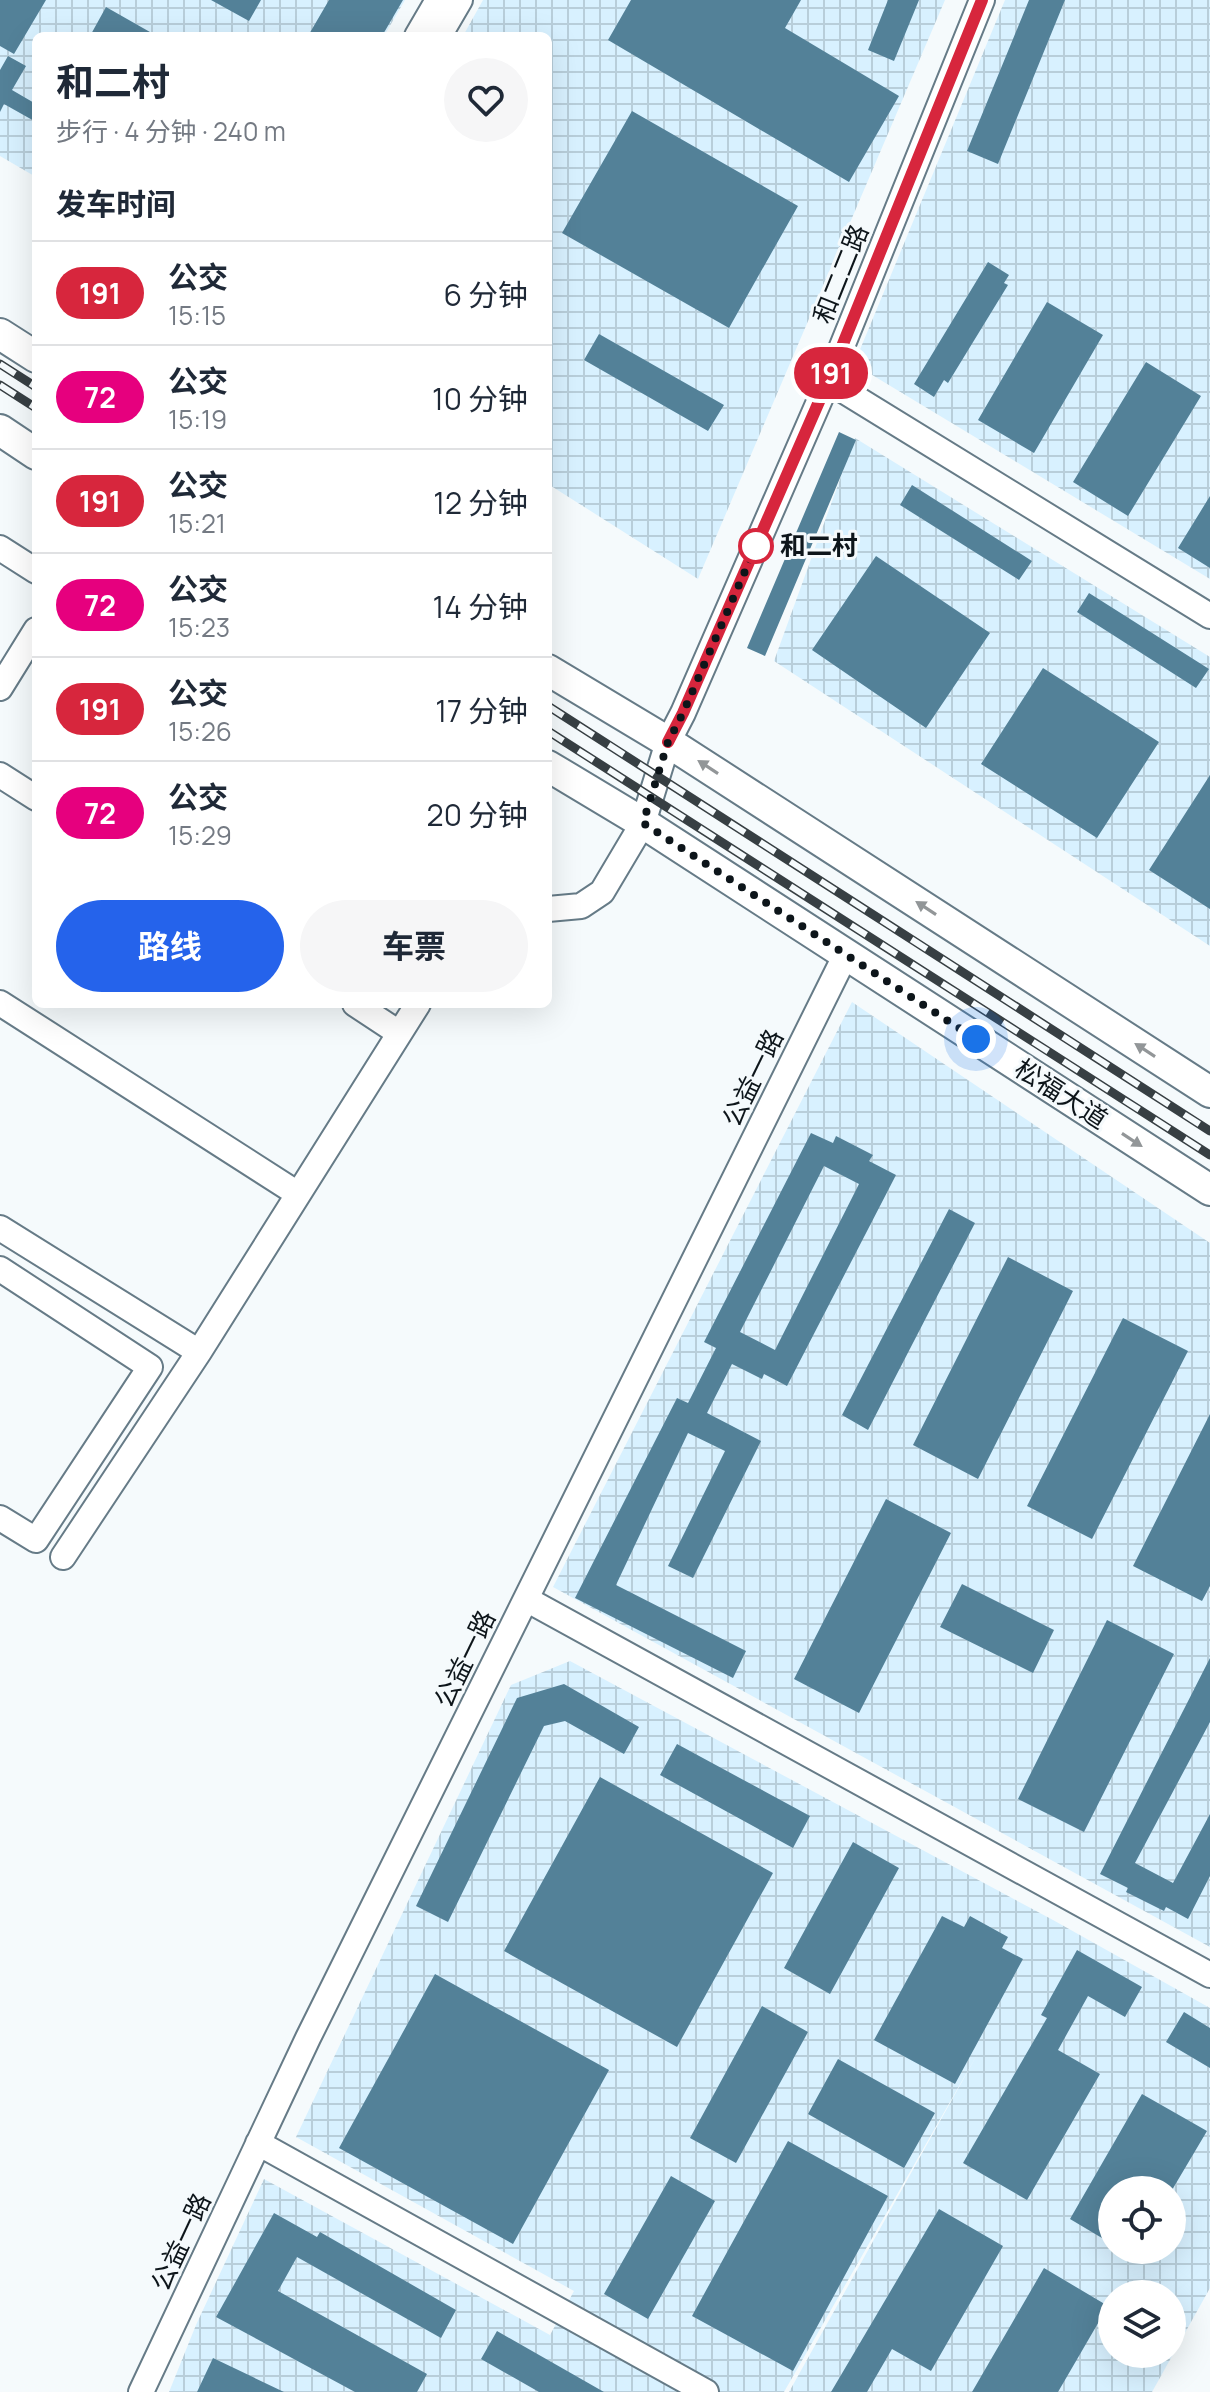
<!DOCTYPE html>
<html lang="zh">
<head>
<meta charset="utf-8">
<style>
	body { margin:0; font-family:Manrope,"Noto Sans SC",sans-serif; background:#f6f6f7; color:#1f2937; height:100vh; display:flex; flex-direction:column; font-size:30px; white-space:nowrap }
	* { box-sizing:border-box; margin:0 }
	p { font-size:26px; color:#747a83 }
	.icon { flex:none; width:44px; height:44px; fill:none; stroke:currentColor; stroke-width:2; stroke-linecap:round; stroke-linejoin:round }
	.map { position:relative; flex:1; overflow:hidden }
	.panel { position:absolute; left:32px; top:32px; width:520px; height:976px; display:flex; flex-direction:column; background:#fff; border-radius:12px; box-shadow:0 8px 32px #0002 }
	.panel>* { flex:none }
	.badge { padding:0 16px; border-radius:26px; font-size:28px; line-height:52px }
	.tools { position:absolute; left:1098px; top:2176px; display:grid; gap:16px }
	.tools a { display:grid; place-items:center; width:88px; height:88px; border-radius:50%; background:#fff; box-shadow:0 8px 32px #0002; font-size:40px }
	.you { position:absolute; width:40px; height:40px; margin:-20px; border:6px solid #fff; border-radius:50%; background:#1a73e8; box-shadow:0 0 0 12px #1a73e833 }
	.map>.badge { position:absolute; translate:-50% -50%; box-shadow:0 0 0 4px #fff }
	h2 { padding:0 24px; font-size:30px; line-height:72px }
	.round { display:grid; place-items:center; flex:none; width:84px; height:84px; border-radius:42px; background:#f6f6f7 }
	.overview { display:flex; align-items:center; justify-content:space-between; height:136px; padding:0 24px }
	h1 { font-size:38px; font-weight:700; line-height:60px }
	.button { display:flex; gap:16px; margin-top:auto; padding:16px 24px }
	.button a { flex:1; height:92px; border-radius:48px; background:#2563eb; color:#fff; font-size:32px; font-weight:700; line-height:92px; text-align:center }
	.button a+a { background:#f6f6f7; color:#1f2937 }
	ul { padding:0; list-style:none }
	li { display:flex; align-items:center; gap:24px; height:104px; padding:0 24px; border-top:2px solid #e0e1e3 }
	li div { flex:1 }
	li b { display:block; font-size:30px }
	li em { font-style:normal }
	li .badge { min-width:88px; font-weight:700; text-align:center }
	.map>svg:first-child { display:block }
	.industrial { fill:url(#industrial-grid); fill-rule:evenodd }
	.building { fill:#538198; fill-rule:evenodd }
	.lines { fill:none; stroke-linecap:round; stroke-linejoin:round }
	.minor-casing { stroke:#667b87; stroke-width:28 }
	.major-casing { stroke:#667b87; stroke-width:34 }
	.minor { stroke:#fff; stroke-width:24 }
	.major { stroke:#fff; stroke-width:30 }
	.rail-casing { stroke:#373f43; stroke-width:9 }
	.rail { stroke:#f5fafc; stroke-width:6; stroke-dasharray:18; stroke-linecap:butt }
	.oneway { fill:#929698 }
	.line-casing { stroke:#fff; stroke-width:18 }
	.line { stroke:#d7263d; stroke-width:12 }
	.walk { stroke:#0d151a; stroke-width:8; stroke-dasharray:0 14.4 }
	.stop-dot { fill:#fff; stroke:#d7263d; stroke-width:4 }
	.labels { text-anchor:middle; stroke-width:6; stroke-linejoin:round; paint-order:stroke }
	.street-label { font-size:26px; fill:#0d151a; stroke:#f5fafc }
	.stop-label { font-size:26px; font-weight:bold; fill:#0d151a; stroke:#f5fafc; text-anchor:start }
</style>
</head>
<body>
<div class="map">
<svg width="1210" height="2392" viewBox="0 0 1210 2392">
	<defs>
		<pattern id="industrial-grid" width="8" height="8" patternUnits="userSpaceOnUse" patternTransform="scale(2)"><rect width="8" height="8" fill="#d8f1ff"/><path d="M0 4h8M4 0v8" fill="none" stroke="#b8ceda"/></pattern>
	</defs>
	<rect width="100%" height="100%" fill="#f5fafc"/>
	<path class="industrial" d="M 0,0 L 405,0 L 384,36 L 36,36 L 36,177 L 0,156 Z
		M 483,0 L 945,0 L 698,579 L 548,484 L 548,36 L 463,36 Z
		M 1005,0 L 1210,0 L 1210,579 L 854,364 Z
		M 855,438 L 1210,657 L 1210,946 L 774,661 Z
		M 852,1002 L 1210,1243 L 1210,1947 L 553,1587 Z
		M 570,1661 L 1053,1920 L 1210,2008 L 1210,2288 L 1152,2392 L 789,2392 L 978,2053 L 784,2392 L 169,2392 L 196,2325 L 264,2179 L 550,2335 L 574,2291 L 296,2137 L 511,1685 ZM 1112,2190 L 1172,2190 L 1172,2250 L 1112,2250 ZM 1112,2294 L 1172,2294 L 1172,2354 L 1112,2354 Z"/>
	<path class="building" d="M 0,0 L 46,0 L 14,54 L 0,46 Z
		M 211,0 L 261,0 L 249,21 Z
		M 329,0 L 403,0 L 382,36 L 308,36 Z
		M 631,0 L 801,0 L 785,28 L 899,96 L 849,182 L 608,40 Z
		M 888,0 L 919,0 L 894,61 L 868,50 Z
		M 1029,0 L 1065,0 L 998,164 L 967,151 Z
		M 106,7 L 157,36 L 90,36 Z
		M 8,56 L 26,66 L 12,90 L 36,104 L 36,122 L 4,104 L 0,112 L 0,70 Z
		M 632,111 L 798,206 L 729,328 L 562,233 Z
		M 988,262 L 1009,275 L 1004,283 L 1008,285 L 948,383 L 944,380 L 934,397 L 914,384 Z
		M 1047,302 L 1103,335 L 1034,453 L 978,420 Z
		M 599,334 L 724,405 L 708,431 L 584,360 Z
		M 1146,362 L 1201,396 L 1128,516 L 1073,482 Z
		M 839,432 L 856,440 L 765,656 L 747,648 Z
		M 912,485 L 1032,561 L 1019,580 L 900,505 Z
		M 1210,496 L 1210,568 L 1178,548 Z
		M 876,556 L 990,633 L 926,728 L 812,650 Z
		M 1089,593 L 1209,669 L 1196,688 L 1077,612 Z
		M 1043,668 L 1159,742 L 1097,838 L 981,764 Z
		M 1210,775 L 1210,909 L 1149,870 Z
		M 811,1133 L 833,1143 L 836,1136 L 873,1155 L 869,1161 L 896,1175 L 787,1386 L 764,1374 L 762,1379 L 732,1364 L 707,1413 L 761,1441 L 693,1578 L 668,1566 L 725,1451 L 688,1433 L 616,1585 L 746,1651 L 733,1678 L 575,1598 L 677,1398 L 688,1403 L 716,1348 L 704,1342 ZM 824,1166 L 859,1184 L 775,1350 L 740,1332 Z
		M 949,1209 L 975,1223 L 868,1430 L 842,1415 Z
		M 1008,1257 L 1073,1291 L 978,1479 L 913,1445 Z
		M 1123,1318 L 1188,1351 L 1092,1539 L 1027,1506 Z
		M 1210,1414 L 1210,1586 L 1202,1601 L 1133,1566 Z
		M 886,1499 L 951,1533 L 859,1713 L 794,1679 Z
		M 962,1584 L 1054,1630 L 1033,1673 L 940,1627 Z
		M 1107,1620 L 1174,1654 L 1084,1832 L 1018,1799 Z
		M 1210,1658 L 1210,1722 L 1135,1863 L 1173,1883 L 1210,1814 L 1210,1876 L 1188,1919 L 1166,1907 L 1164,1911 L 1126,1892 L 1128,1888 L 1100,1874 Z
		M 564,1684 L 639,1727 L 624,1754 L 565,1721 L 544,1726 L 448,1922 L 416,1906 L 517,1698 Z
		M 677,1744 L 810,1816 L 793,1848 L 660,1775 Z
		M 600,1777 L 773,1873 L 677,2047 L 504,1951 Z
		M 853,1842 L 899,1868 L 830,1994 L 784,1968 Z
		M 942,1916 L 964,1927 L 970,1916 L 1008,1937 L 1002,1948 L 1023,1959 L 955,2084 L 874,2040 Z
		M 1077,1950 L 1142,1987 L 1125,2017 L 1088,1996 L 1058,2050 L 1100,2074 L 1027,2200 L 963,2163 L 1047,2018 L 1041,2015 Z
		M 435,1974 L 609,2070 L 513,2244 L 339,2148 Z
		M 762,2006 L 808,2032 L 736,2163 L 690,2138 Z
		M 1184,2012 L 1210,2028 L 1210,2068 L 1166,2042 Z
		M 838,2059 L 935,2113 L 904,2168 L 808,2114 Z
		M 1142,2094 L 1207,2131 L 1172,2190 L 1112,2190 L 1112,2244 L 1070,2219 Z
		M 788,2141 L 888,2196 L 793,2371 L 692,2316 Z
		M 671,2176 L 715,2201 L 648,2319 L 604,2294 Z
		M 939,2209 L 1003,2246 L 931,2371 L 892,2349 L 867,2392 L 831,2392 Z
		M 274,2213 L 317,2237 L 320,2232 L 456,2310 L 441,2338 L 297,2257 L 278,2291 L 427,2374 L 417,2392 L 355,2392 L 216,2317 Z
		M 1044,2268 L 1108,2306 L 1058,2392 L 972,2392 Z
		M 497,2331 L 604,2392 L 539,2392 L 481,2359 Z
		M 213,2358 L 284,2392 L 197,2392 Z"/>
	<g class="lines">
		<g class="minor-casing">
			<path id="minor" d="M 417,36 L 438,0
				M 439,36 L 460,0
				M 828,381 L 1210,616
				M 0,548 L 36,571
				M 0,688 L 36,630
				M 0,775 L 36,798
				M 548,909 L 581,906 L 602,892 L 643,823 L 668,742 L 683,713 L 828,381 L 982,0
				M 0,1003 L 298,1194
				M 355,1004 L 399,1033
				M 0,1228 L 199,1352
				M 0,1269 L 150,1367 L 36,1540 L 0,1518
				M 63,1557 L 199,1352 L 418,1004
				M 526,1599 L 1210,1975
				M 258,2143 L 706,2392
				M 141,2392 L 308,2038 L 846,954"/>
		</g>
		<g class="major-casing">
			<path id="major" d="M 0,334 L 36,357
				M 0,430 L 36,454
				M 548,670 L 668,742 L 1210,1092
				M 548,766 L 643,823 L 1210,1190"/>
		</g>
		<use href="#minor" class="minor"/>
		<use href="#major" class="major"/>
		<g class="rail-casing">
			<path id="rail" d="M 0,364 L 36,387
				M 0,385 L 36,408
				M 548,706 L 1210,1131
				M 548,731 L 1210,1155"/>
		</g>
		<use href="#rail" class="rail"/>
	</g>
	<defs><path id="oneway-solid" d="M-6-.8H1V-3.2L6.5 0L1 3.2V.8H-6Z" transform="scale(2)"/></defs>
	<g class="oneway">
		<use href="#oneway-solid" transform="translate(708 767) rotate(-147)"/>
		<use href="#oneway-solid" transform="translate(926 908) rotate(-147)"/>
		<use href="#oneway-solid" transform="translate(1145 1050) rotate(-147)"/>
		<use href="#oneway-solid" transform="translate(1132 1140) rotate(33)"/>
	</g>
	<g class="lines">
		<g class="line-casing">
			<path id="line" d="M 668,742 L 683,713 L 828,381 L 982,0"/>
		</g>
		<use href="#line" class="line"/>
		<path class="walk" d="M 756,546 L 683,713 L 668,742 L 643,823 L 976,1039"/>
	</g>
	<circle class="stop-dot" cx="756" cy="546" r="16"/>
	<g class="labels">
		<g class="street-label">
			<text transform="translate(841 274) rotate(-68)" y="9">和二二路</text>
			<text transform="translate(753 1078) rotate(-64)" y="9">公益一路</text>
			<text transform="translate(1061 1094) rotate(33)" y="9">松福大道</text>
			<text transform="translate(465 1659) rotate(-64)" y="9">公益一路</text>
			<text transform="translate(181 2242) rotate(-65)" y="9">公益一路</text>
		</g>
		<g class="stop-label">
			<text x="780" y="555">和二村</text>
		</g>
	</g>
</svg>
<div class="tools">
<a><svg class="icon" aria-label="locate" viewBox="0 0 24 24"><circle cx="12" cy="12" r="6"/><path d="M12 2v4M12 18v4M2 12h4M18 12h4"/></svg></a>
<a><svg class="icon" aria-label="layers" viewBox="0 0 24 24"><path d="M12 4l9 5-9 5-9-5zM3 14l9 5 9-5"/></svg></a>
</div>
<div class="you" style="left:976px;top:1039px"></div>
<b class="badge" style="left:831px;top:373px;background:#d7263d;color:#fff">191</b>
<section class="panel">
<div class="overview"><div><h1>和二村</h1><p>步行 · 4 分钟 · 240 m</p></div><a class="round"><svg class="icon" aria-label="heart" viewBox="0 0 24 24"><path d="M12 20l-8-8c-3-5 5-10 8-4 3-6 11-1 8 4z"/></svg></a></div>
<h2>发车时间</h2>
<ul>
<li><span class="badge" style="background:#d7263d;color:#fff">191</span><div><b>公交</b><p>15:15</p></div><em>6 分钟</em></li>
<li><span class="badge" style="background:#e6007e;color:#fff">72</span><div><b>公交</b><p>15:19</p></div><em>10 分钟</em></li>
<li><span class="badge" style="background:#d7263d;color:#fff">191</span><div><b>公交</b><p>15:21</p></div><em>12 分钟</em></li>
<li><span class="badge" style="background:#e6007e;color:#fff">72</span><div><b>公交</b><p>15:23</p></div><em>14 分钟</em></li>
<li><span class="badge" style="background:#d7263d;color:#fff">191</span><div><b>公交</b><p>15:26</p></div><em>17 分钟</em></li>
<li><span class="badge" style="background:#e6007e;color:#fff">72</span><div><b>公交</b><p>15:29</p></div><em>20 分钟</em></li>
</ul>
<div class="button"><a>路线</a><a>车票</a></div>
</section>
</div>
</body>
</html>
